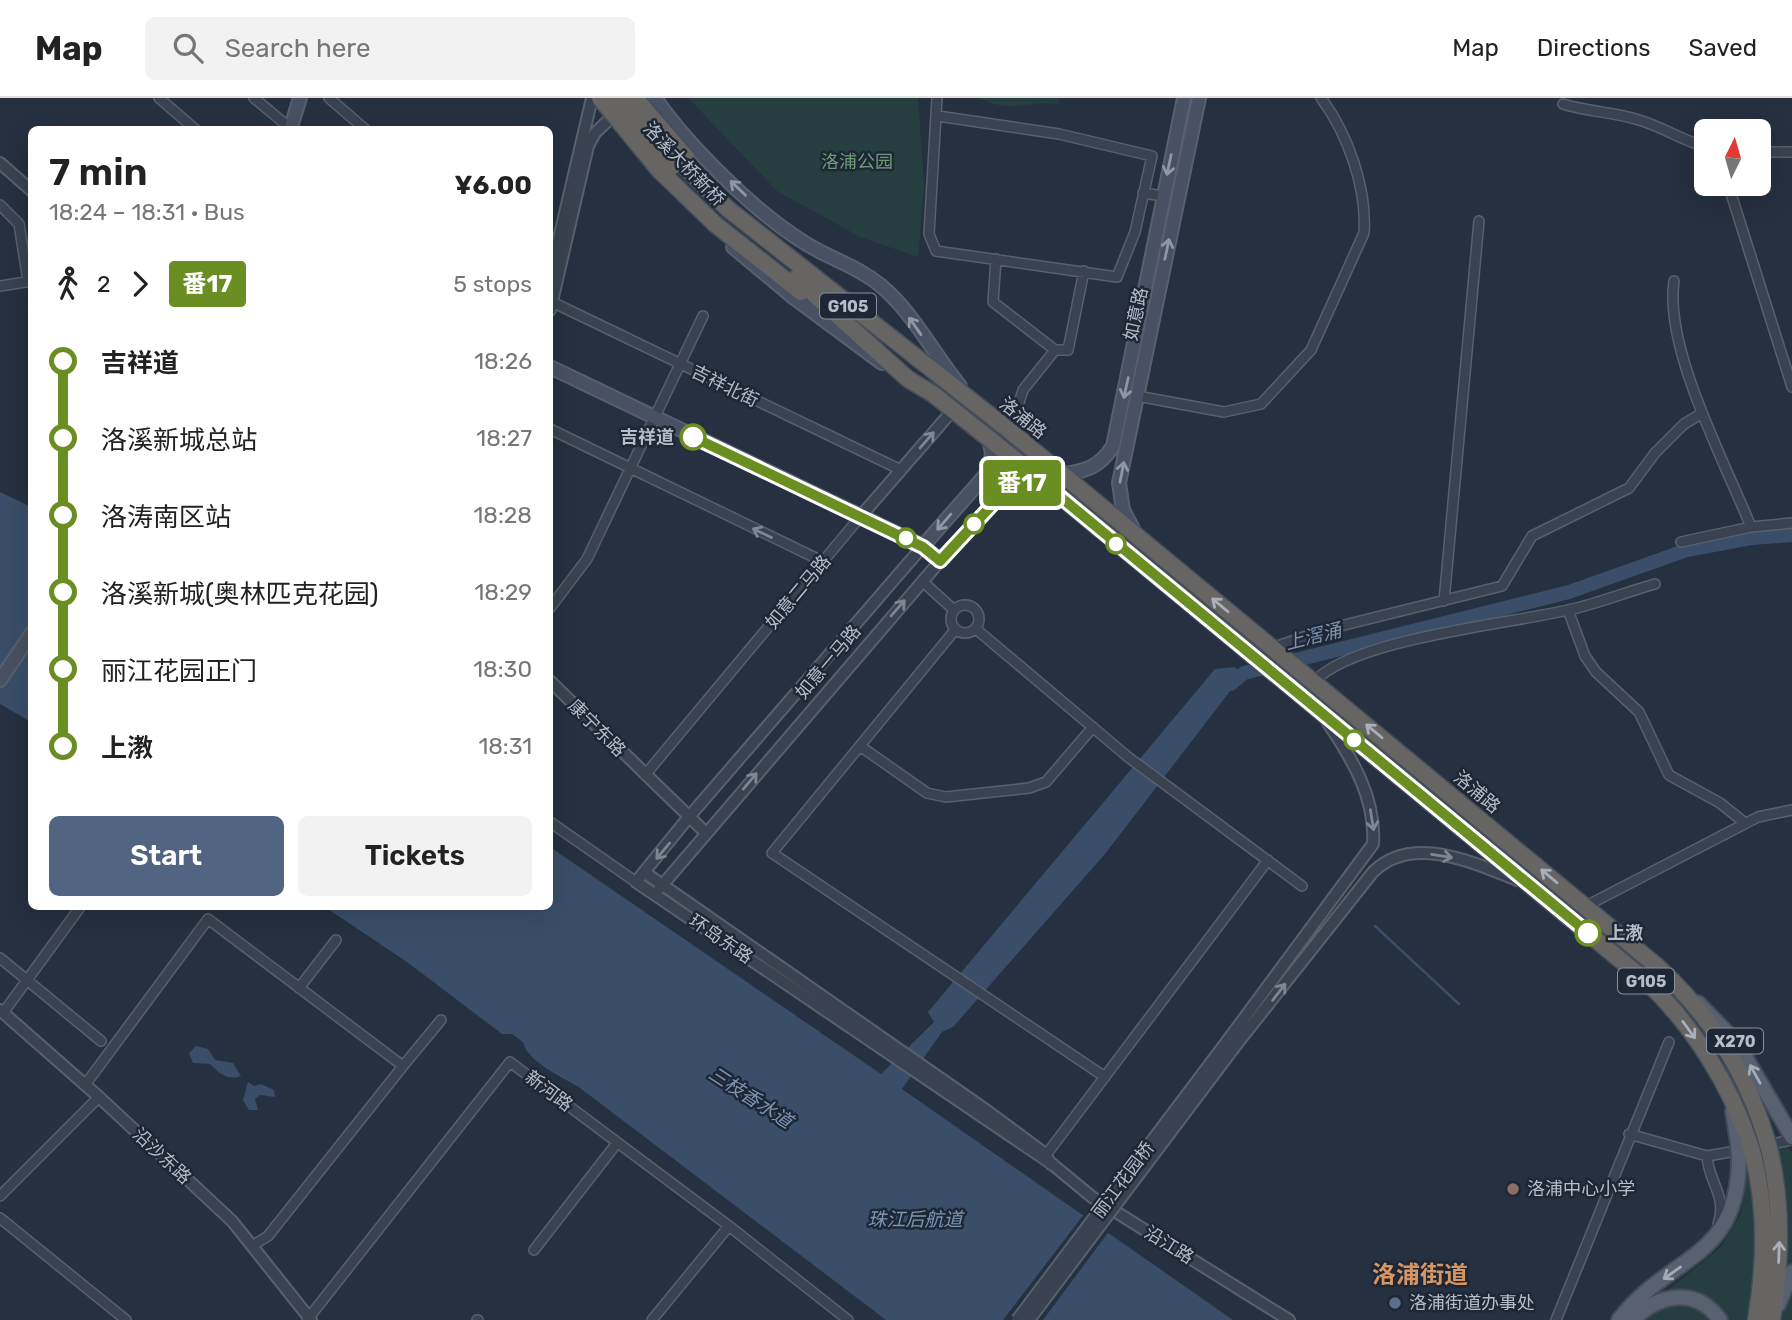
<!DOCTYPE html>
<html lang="en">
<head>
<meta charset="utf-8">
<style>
	body { margin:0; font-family:Rubik,"Noto Sans SC",sans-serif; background:#f2f2f2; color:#222; height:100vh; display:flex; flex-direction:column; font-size:26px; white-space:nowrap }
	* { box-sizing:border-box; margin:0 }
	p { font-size:23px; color:#767676 }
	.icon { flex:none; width:38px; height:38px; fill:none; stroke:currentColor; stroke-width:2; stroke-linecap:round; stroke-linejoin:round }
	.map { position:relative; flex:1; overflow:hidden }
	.drawer { position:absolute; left:28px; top:28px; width:525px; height:784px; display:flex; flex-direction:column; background:#fff; border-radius:10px; box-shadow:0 7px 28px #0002 }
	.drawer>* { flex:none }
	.badge { padding:0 14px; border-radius:5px; font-size:24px; line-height:46px }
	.needle { width:46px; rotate:5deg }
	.controls { position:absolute; left:1694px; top:21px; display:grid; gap:14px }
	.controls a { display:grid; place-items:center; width:77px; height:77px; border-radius:10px; background:#fff; box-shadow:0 7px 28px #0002; font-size:35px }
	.map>.badge { position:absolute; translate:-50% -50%; box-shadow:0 0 0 4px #fff }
	.legs { display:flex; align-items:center; gap:10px; height:77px; padding:0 21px; font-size:23px }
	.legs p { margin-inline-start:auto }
	.summary { display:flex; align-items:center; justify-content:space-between; height:119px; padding:0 21px }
	h1 { font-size:38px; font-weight:600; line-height:52px }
	.primary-button { display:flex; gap:14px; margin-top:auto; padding:14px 21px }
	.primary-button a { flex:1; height:80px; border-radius:10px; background:#516583; color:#fff; font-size:28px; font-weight:600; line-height:80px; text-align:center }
	.primary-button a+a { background:#f2f2f2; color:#222 }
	ul { padding:0 21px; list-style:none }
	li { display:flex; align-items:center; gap:24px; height:77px; font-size:26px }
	li i { display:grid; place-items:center; width:10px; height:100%; margin:0 9px; background:currentColor }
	li i::after { content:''; width:18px; height:18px; margin:-9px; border:5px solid; border-radius:50%; background:#fff }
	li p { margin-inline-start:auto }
	li:first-child i { background:linear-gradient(#0000 50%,currentColor 0) }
	li:last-child i { background:linear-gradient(currentColor 50%,#0000 0) }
	header { display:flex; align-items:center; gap:42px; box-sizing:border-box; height:98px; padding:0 35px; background:#fff; border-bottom:2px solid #e0e0e0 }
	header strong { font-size:33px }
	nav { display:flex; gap:38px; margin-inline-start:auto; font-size:24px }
	.search { width:490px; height:63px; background:#f2f2f2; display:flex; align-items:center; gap:18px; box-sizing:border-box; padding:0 24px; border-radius:10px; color:#767676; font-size:26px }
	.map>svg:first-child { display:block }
	.green { fill:#273e41 }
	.water { fill:#3a4e69 }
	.pier { fill:#253040 }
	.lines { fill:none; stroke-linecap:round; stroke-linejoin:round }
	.stream { stroke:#3a4e69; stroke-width:2.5 }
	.river { stroke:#3a4e69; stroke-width:14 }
	.minor-casing { stroke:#57606d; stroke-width:12 }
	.tertiary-casing { stroke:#57606d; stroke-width:14 }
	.secondary-casing { stroke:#57606d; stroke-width:16 }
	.primary-casing { stroke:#424b59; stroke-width:18 }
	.trunk-casing { stroke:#444d5a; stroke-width:19 }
	.minor { stroke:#394250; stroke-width:9 }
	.tertiary { stroke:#394250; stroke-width:10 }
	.secondary { stroke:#475163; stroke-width:12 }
	.primary { stroke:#576170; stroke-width:14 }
	.trunk { stroke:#666563; stroke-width:16 }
	.tertiary-bridge-casing { stroke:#57606d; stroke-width:14; stroke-linecap:butt }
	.primary-bridge-casing { stroke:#424b59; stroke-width:18; stroke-linecap:butt }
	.trunk-bridge-casing { stroke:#444d5a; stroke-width:19; stroke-linecap:butt }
	.tertiary-bridge { stroke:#394250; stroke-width:10 }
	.primary-bridge { stroke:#576170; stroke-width:14 }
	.trunk-bridge { stroke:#666563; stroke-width:16 }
	.oneway { stroke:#8e97a6 }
	.oneway2 { stroke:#7d8693 }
	.oneway3 { stroke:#a9b0bb }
	.oneway4 { stroke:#a2abb8 }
	.line-1-casing { stroke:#fff; stroke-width:16 }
	.line-1 { stroke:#6b8e23; stroke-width:10 }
	.stop-1-dot { fill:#fff; stroke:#6b8e23; stroke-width:3.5 }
	.education-dot { fill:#8d6e63; stroke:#1e2735; stroke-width:2.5 }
	.service-dot { fill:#5c6f8a; stroke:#1e2735; stroke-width:2.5 }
	.labels { text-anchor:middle; stroke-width:5; stroke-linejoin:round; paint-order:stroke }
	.shield { fill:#1e2735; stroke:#88909d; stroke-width:2 }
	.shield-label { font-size:16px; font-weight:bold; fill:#b5bdca }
	.park-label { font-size:18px; fill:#6c9c77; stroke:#1e2735 }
	.street-label { font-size:18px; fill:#b5bdca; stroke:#1e2735 }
	.stop-label { font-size:18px; font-weight:bold; fill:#b5bdca; stroke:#1e2735; text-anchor:end }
	.poi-label { font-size:18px; fill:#b5bdca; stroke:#1e2735; text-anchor:start }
	.water-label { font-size:19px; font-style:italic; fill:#7c94b2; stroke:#1e2735 }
	.district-label { font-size:24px; font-weight:bold; fill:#d79564; stroke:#1e2735 }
</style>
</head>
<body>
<header>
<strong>Map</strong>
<div class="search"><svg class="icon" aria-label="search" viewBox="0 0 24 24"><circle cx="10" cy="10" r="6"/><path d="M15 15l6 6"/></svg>Search here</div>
<nav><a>Map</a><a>Directions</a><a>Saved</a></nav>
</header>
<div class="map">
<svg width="1792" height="1222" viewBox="0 0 1792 1222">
	<rect width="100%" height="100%" fill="#253040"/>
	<path class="green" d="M 688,0 L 918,0 L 924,88 L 918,159 L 860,139 L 777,93 Z
		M 979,0 L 1059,0 L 1058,6 C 1025,2 1014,17 979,0 Z
		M 1780,1039 L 1792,1055 L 1792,1222 L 1643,1222 L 1671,1190 L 1722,1148 L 1741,1116 L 1748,1074 Z"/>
	<path class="water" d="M 0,394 L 31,409 L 31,624 L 0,606 Z
		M 1234,569 L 1244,575 L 1105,756 L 953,929 L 942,934 L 902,991 L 1233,1222 L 886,1222 L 580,990 C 561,978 528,965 523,944 L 512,936 L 502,936 L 407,864 L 325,809 L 550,808 L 550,749 L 881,976 L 934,924 L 928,914 L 1215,571 Z
		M 196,948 L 208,951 L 215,962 L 233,965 L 241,978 C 227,983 219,975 210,966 L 193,965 L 189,955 Z
		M 248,984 L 254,988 L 261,986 L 274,992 L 275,999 L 260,997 L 255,1001 L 258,1012 L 249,1012 L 243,1002 Z"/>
	<path class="pier" d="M 1085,1115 L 1110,1132 L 1043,1222 L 1003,1222 Z"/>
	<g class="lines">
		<path class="stream" d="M 1375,828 L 1459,906"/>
		<path class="river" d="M 1231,586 L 1244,575 L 1569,494 L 1687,452 L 1751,440 L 1792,437"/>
		<g class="minor-casing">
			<path id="minor" d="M 159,0 L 196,32
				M 254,0 L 284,25
				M 329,0 L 366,32
				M 937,0 L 929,136 L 936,153 L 1117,179 L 1135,134 L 1152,58 L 1059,36 L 938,18
				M 1563,6 C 1588,14 1615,14 1639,22 C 1663,29 1681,42 1706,49
				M 1759,54 L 1792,54
				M 1728,86 L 1792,289
				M 1143,95 L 1163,98
				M 0,107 L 19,126 L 28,183
				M 996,161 L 993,204 L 1055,252 L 1068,252 L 1084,173
				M 1674,183 C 1664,251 1725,364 1751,429
				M 0,188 L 32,183
				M 550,203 L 901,372
				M 1137,298 L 1224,314 L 1261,306 L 1311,252 L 1364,135 C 1367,90 1348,36 1321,0
				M 550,331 L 824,464
				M 1010,333 L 1023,292 L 1055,252
				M 1681,444 L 1751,429 L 1792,425
				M 922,483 L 954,512
				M 1444,503 L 1479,123
				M951 521a14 14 0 1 1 28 0a14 14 0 1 1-28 0Z
				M 550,510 L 587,461 L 703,218
				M 1568,512 L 1585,558 L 1596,574 L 1639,614 L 1669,677 L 1720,705 L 1745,725
				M 976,531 L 1128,659 L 1302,788
				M 955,532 L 772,755 L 1105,979
				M 1272,550 L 1324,532 L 1502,488 L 1532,438 L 1629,390 L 1655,355 L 1684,326 L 1701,316
				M 1314,584 C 1352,541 1508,526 1568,512 C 1597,506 1626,494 1655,486
				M 860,648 L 927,695 L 946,699 L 1029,690 L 1046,684 L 1093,629
				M 645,677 L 860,419
				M 550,724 L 636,784
				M 1586,808 L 1758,719 L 1792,712
				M 0,860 L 101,943
				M 299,890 L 336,842
				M 3,915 L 81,808
				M 403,968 L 441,922
				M 85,987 L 208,821 L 403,968 L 268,1138 L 252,1148
				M 1629,1036 L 1707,1058 L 1742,1052
				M 1766,1047 L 1792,1042
				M 1049,1053 L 1268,762
				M 1707,1058 C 1708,1083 1728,1099 1718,1126
				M 0,1098 L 99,999
				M 0,1120 L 126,1222
				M 534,1152 L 617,1045
				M 307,1222 L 510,964 L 729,1128 L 848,1222
				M 477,1222 L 478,1222
				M 652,1222 L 729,1128
				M 1556,1222 L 1669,944"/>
		</g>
		<g class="tertiary-casing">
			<path id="tertiary" d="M 0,65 L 32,93
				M 550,179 L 592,0
				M 550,212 L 588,48 L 595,35 L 617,14
				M 860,419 L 953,312
				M 923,448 L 688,720 L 636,784 L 1052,1066 L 1092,1099 L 1289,1222
				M 550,583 L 706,735
				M 644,774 L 986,1012 L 1044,1055 L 1051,1066
				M 659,791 L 940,463
				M 0,912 L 99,999 L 232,1123 L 311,1222
				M 1228,942 L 1373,746 C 1376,701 1353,662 1328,625
				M 1236,947 L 1373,774 C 1412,735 1474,765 1517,782"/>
		</g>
		<g class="secondary-casing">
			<path id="secondary" d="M 655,0 C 688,48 756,115 805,145 C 830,161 857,168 880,187 C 913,214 933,255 960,288
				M 290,32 L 300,0
				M 733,149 L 793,199 L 882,265
				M 550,269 L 923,448 L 940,463 L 1004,394 L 1021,385 L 1047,387
				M 1061,376 C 1085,374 1100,369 1113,348 L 1184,0
				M 1133,431 L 1123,412 L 1119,385 L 1199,0
				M 923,448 L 989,373 L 992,355 L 989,341
				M 0,582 L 32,535"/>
		</g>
		<g class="primary-casing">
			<path id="primary" d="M 1698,905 L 1737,945 L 1792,1039
				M 1733,1013 L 1738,1046
				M 1778,1207 L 1792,1174
				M 1619,1222 C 1669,1156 1739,1163 1739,1060
				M 1633,1222 C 1659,1195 1697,1189 1720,1222"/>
		</g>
		<g class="trunk-casing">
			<path id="trunk" d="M 728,111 L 1010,333 L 1658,869 C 1709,916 1746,974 1766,1040
				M 715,126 L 801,194
				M 796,180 L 908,281 L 933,296 L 1047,387 L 1647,884 C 1692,927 1729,984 1749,1044
				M 1770,1054 C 1783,1110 1781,1166 1772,1222
				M 1753,1057 C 1767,1111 1765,1168 1756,1222"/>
		</g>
		<use href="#minor" class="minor"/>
		<use href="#tertiary" class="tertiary"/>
		<use href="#secondary" class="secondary"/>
		<use href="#primary" class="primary"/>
		<use href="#trunk" class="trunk"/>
		<g class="tertiary-bridge-casing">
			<path id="tertiary-bridge" d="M 1017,1222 L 1228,942
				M 1029,1222 L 1236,947"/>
		</g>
		<g class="primary-bridge-casing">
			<path id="primary-bridge" d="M 1738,1046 L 1739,1060"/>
		</g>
		<g class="trunk-bridge-casing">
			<path id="trunk-bridge" d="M 600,0 L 659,72 L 715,126
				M 617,0 L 672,69
				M 635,0 L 686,59
				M 669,54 L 728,111
				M 1766,1040 L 1770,1054
				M 1749,1044 L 1753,1057"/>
		</g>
		<use href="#tertiary-bridge" class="tertiary-bridge"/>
		<use href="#primary-bridge" class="primary-bridge"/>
		<use href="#trunk-bridge" class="trunk-bridge"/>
	</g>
	<defs><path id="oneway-shaft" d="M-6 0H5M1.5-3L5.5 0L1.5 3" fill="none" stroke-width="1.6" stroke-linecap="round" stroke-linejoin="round" transform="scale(1.75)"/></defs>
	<g class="oneway">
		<use href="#oneway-shaft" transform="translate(1169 67) rotate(102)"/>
		<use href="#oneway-shaft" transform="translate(738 90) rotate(-136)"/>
		<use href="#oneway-shaft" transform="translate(1167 151) rotate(-78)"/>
		<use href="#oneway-shaft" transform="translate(915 228) rotate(-125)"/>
		<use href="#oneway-shaft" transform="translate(1126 290) rotate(102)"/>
		<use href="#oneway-shaft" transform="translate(1122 374) rotate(-79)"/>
		<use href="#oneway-shaft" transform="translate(944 424) rotate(131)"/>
	</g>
	<g class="oneway2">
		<use href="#oneway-shaft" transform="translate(927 342) rotate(-49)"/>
		<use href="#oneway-shaft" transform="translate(762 435) rotate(-154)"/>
		<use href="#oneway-shaft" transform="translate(898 510) rotate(-49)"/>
		<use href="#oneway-shaft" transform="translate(750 683) rotate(-50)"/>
		<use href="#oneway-shaft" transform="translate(1372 722) rotate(81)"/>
		<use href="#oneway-shaft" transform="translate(663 753) rotate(130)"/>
		<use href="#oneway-shaft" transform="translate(1442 758) rotate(9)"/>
		<use href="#oneway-shaft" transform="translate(1279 894) rotate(-52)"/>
	</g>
	<g class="oneway3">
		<use href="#oneway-shaft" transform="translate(1220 507) rotate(-140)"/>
		<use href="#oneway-shaft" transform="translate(1374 633) rotate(-140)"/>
		<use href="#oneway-shaft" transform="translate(1549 778) rotate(-140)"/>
		<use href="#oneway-shaft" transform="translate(1689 932) rotate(54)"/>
		<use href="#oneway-shaft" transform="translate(1779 1154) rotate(-88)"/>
	</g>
	<g class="oneway4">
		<use href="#oneway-shaft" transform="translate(1755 976) rotate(-119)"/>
		<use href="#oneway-shaft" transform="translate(1672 1175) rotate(145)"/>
	</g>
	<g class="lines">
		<g class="line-1-casing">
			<path id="line-1" d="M 693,339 L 923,449 L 940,463 L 1004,394 L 1021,385 L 1046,387 L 1588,835"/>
		</g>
		<use href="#line-1" class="line-1"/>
	</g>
	<g class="stop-1-dot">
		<circle cx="693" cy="339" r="12"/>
		<circle cx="974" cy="426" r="9"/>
		<circle cx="906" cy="440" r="9"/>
		<circle cx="1116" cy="446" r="9"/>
		<circle cx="1354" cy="642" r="9"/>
		<circle cx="1588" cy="835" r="12"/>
	</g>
	<circle class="education-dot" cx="1513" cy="1091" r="7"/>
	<circle class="service-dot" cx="1395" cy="1205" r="7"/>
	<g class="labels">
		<g class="shield">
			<rect x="820" y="195.5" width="56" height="25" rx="5"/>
			<rect x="1618" y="870.5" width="56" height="25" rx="5"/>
			<rect x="1707" y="930.5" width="56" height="25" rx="5"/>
		</g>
		<g class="shield-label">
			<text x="848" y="214">G105</text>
			<text x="1646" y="889">G105</text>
			<text x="1735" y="949">X270</text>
		</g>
		<g class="park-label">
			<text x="857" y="70">洛浦公园</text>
		</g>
		<g class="street-label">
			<text transform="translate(684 66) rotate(46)" y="6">洛溪大桥新桥</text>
			<text transform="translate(1136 216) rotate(-78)" y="6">如意路</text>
			<text transform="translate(725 288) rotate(26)" y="6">吉祥北街</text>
			<text transform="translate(1023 320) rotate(39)" y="6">洛浦路</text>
			<text transform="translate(798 494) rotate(-50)" y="6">如意二马路</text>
			<text transform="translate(828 564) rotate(-50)" y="6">如意一马路</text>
			<text transform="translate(597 630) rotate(45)" y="6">康宁东路</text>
			<text transform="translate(1477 694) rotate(40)" y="6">洛浦路</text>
			<text transform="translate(721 841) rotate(34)" y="6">环岛东路</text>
			<text transform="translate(549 993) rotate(37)" y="6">新河路</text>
			<text transform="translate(162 1058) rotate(43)" y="6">沿沙东路</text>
			<text transform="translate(1123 1082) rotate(-53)" y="6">丽江花园桥</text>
			<text transform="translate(1169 1147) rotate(32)" y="6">沿江路</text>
		</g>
		<g class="stop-label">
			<text x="674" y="345">吉祥道</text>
			<text x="1607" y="841" text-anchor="start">上漖</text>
		</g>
		<g class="poi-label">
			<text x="1527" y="1097">洛浦中心小学</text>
			<text x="1409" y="1211">洛浦街道办事处</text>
		</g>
		<g class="water-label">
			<text transform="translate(1313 538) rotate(-14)" y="7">上滘涌</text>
			<text transform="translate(751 999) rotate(33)" y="7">三枝香水道</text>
			<text x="915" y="1128">珠江后航道</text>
		</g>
		<g class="district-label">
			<text x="1420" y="1185">洛浦街道</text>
		</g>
	</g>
</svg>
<div class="controls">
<a><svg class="needle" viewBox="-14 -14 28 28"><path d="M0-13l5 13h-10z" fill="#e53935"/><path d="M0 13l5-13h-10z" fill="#767676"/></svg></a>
</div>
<b class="badge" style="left:1022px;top:385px;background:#6b8e23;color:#fff">番17</b>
<section class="drawer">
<div class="summary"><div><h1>7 min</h1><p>18:24 – 18:31 · Bus</p></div><b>¥6.00</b></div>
<div class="legs"><svg class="icon" aria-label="walk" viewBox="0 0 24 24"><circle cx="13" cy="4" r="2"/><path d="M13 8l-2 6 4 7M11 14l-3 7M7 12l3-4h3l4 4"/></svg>2<svg class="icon" aria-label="forward" viewBox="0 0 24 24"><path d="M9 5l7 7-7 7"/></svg><b class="badge" style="background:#6b8e23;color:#fff">番17</b><p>5 stops</p></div>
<ul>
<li><i style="color:#6b8e23"></i><b>吉祥道</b><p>18:26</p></li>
<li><i style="color:#6b8e23"></i><span>洛溪新城总站</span><p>18:27</p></li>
<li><i style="color:#6b8e23"></i><span>洛涛南区站</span><p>18:28</p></li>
<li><i style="color:#6b8e23"></i><span>洛溪新城(奥林匹克花园)</span><p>18:29</p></li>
<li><i style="color:#6b8e23"></i><span>丽江花园正门</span><p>18:30</p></li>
<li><i style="color:#6b8e23"></i><b>上漖</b><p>18:31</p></li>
</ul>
<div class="primary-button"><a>Start</a><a>Tickets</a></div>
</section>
</div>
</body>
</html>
